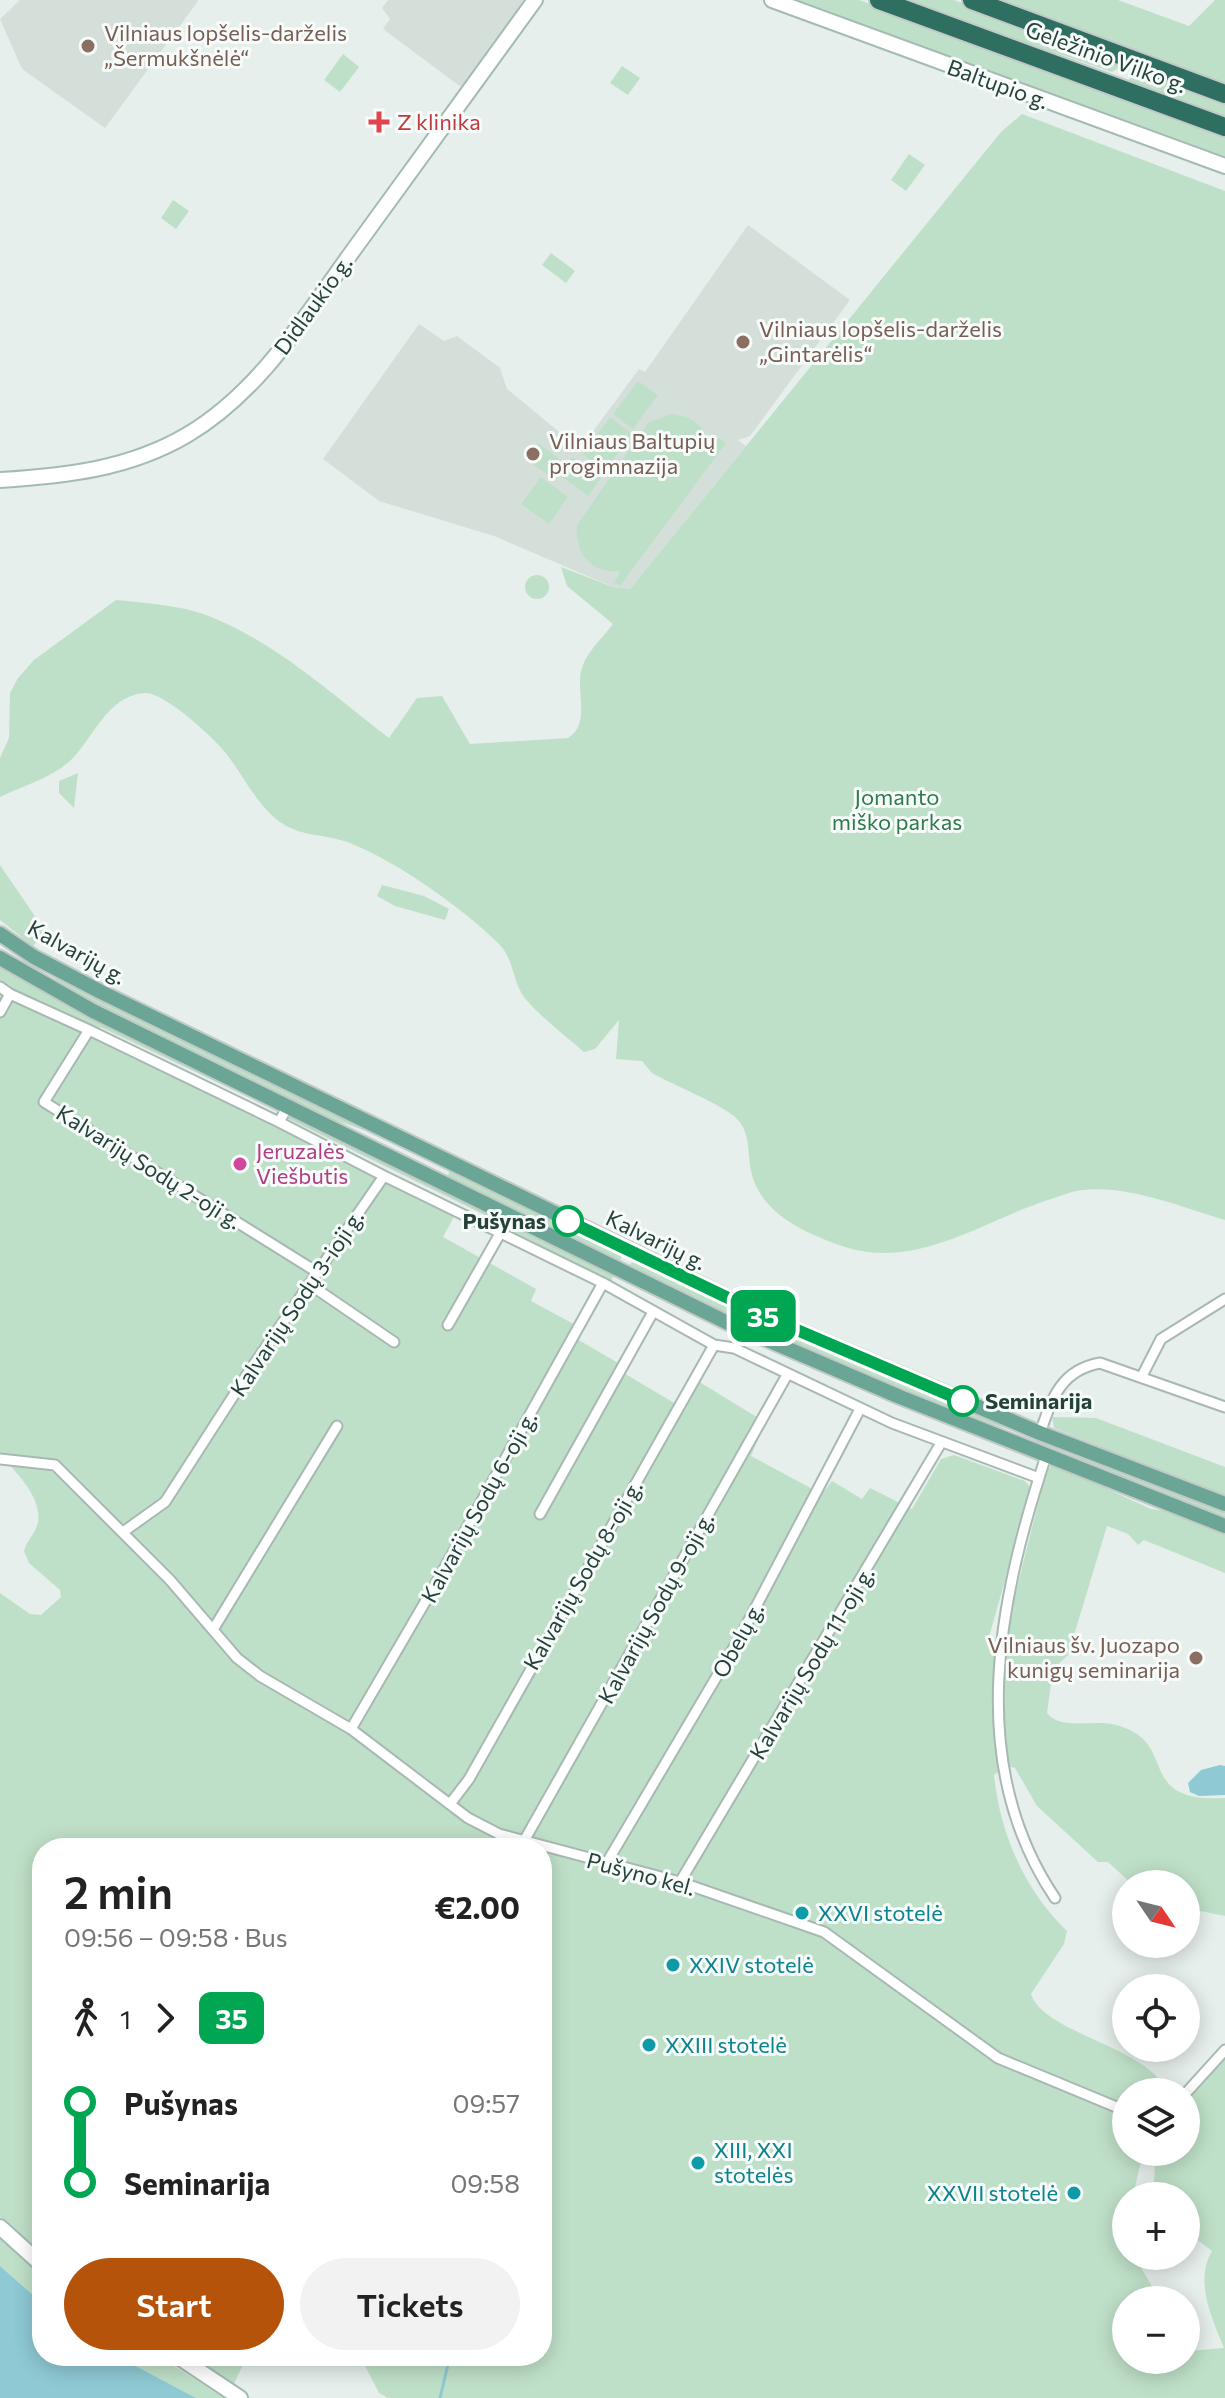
<!DOCTYPE html>
<html lang="en">
<head>
<meta charset="utf-8">
<style>
	body { margin:0; font-family:Commissioner,sans-serif; background:#f2f2f2; color:#222; height:100vh; display:flex; flex-direction:column; font-size:30px; white-space:nowrap }
	* { box-sizing:border-box; margin:0 }
	p { font-size:26px; color:#767676 }
	.icon { flex:none; width:44px; height:44px; fill:none; stroke:currentColor; stroke-width:2; stroke-linecap:round; stroke-linejoin:round }
	.map { position:relative; flex:1; overflow:hidden }
	.drawer { position:absolute; left:32px; top:1838px; width:520px; height:528px; display:flex; flex-direction:column; background:#fff; border-radius:32px; box-shadow:0 4px 20px #0003 }
	.drawer>* { flex:none }
	.badge { padding:0 16px; border-radius:12px; font-size:28px; line-height:52px }
	.needle { width:52px; rotate:125deg }
	.tools { position:absolute; left:1112px; top:1870px; display:grid; gap:16px }
	.tools a { display:grid; place-items:center; width:88px; height:88px; border-radius:50%; background:#fff; box-shadow:0 4px 20px #0003; font-size:40px }
	.map>.badge { position:absolute; translate:-50% -50%; box-shadow:0 0 0 4px #fff }
	.legs { display:flex; align-items:center; gap:12px; height:88px; padding:0 32px; font-size:26px }
	.legs p { margin-inline-start:auto }
	.headline { display:flex; align-items:center; justify-content:space-between; height:136px; padding:0 32px }
	h1 { font-size:44px; font-weight:600; line-height:60px }
	.primary-button { display:flex; gap:16px; margin-top:auto; padding:16px 32px }
	.primary-button a { flex:1; height:92px; border-radius:48px; background:#b45309; color:#fff; font-size:32px; font-weight:600; line-height:92px; text-align:center }
	.primary-button a+a { background:#f2f2f2; color:#222 }
	ul { padding:0 32px; list-style:none }
	li { display:flex; align-items:center; gap:28px; height:80px; font-size:30px }
	li i { display:grid; place-items:center; width:12px; height:100%; margin:0 10px; background:currentColor }
	li i::after { content:''; width:20px; height:20px; margin:-10px; border:6px solid; border-radius:50%; background:#fff }
	li p { margin-inline-start:auto }
	li:first-child i { background:linear-gradient(#0000 50%,currentColor 0) }
	li:last-child i { background:linear-gradient(currentColor 50%,#0000 0) }
	.map>svg:first-child { display:block }
	.built { fill:#d4dfda }
	.green { fill:#bfe0c8 }
	.water { fill:#8ec9d4 }
	.lines { fill:none; stroke-linecap:round; stroke-linejoin:round }
	.stream { stroke:#8ec9d4; stroke-width:3 }
	.street-casing { stroke:#a8b8b2; stroke-width:13 }
	.secondary-casing { stroke:#a4bbb3; stroke-width:18 }
	.primary-casing { stroke:#c2cac8; stroke-width:18 }
	.highway-casing { stroke:#c2cac8; stroke-width:22 }
	.street { stroke:#fff; stroke-width:9 }
	.secondary { stroke:#fff; stroke-width:14 }
	.primary { stroke:#6aa596; stroke-width:14 }
	.highway { stroke:#2f6f62; stroke-width:18 }
	.line-1-casing { stroke:#fff; stroke-width:18 }
	.line-1 { stroke:#00a651; stroke-width:12 }
	.education-dot { fill:#8d6e63; stroke:#f7fbf9; stroke-width:3 }
	.health-dot { fill:#e0444e; stroke:#f7fbf9; stroke-width:3 }
	.hotel-dot { fill:#d1479c; stroke:#f7fbf9; stroke-width:3 }
	.stop-1-dot { fill:#fff; stroke:#00a651; stroke-width:4 }
	.culture-dot { fill:#0f9aa8; stroke:#f7fbf9; stroke-width:3 }
	.labels { text-anchor:middle; stroke-width:6; stroke-linejoin:round; paint-order:stroke }
	.education-label { font-size:22px; fill:#785e54; stroke:#f7fbf9; text-anchor:start }
	.street-label { font-size:22px; fill:#24423a; stroke:#f7fbf9 }
	.health-label { font-size:22px; fill:#be3a42; stroke:#f7fbf9; text-anchor:start }
	.park-label { font-size:22px; fill:#2d7a4b; stroke:#f7fbf9 }
	.hotel-label { font-size:22px; fill:#b23c85; stroke:#f7fbf9; text-anchor:start }
	.stop-label { font-size:22px; font-weight:bold; fill:#24423a; stroke:#f7fbf9; text-anchor:end }
	.culture-label { font-size:22px; fill:#0d838f; stroke:#f7fbf9; text-anchor:start }
</style>
</head>
<body>
<div class="map">
<svg width="1225" height="2398" viewBox="0 0 1225 2398">
	<rect width="100%" height="100%" fill="#e6efeb"/>
	<path class="built" d="M 20,0 L 197,0 L 198,1 L 105,128 L 22,69 L 0,19 Z
		M 388,0 L 526,0 L 461,87 L 383,29 L 390,19 L 382,8 Z
		M 748,225 L 850,300 L 750,436 L 738,440 L 746,446 L 630,589 L 613,587 L 494,536 L 379,501 L 323,459 L 419,324 L 444,341 L 457,336 L 500,368 L 507,389 L 580,449 L 639,369 L 645,372 Z"/>
	<path class="green" d="M 796,0 L 859,0 L 1225,135 L 1225,158 Z
		M 900,0 L 954,0 L 1112,58 L 1119,68 L 1112,72 C 1041,47 971,26 900,0 Z
		M 991,0 L 1118,0 L 1189,26 L 1215,0 L 1225,0 L 1225,86 Z
		M 343,54 L 359,67 L 340,92 L 324,80 Z
		M 622,66 L 640,78 L 628,95 L 610,83 Z
		M 1133,68 L 1225,101 L 1225,119 L 1128,83 Z
		M 1022,114 L 1225,191 L 1225,1220 C 1181,1207 1129,1185 1083,1190 C 1071,1191 1059,1197 1048,1200 C 983,1221 917,1270 845,1247 C 804,1233 756,1212 750,1165 C 748,1149 749,1131 737,1119 C 724,1105 671,1084 652,1073 L 642,1061 L 616,1059 L 619,1020 L 595,1049 L 584,1052 C 568,1038 533,1011 522,994 C 513,979 513,959 500,945 C 464,909 398,862 350,843 C 324,833 299,838 276,819 C 254,800 243,775 225,752 C 212,736 163,691 144,693 C 107,696 93,739 70,761 C 51,778 23,786 0,797 L 0,758 L 9,738 L 10,693 L 18,678 L 34,660 L 116,600 C 146,603 178,605 206,615 C 275,641 331,694 389,738 L 417,698 L 442,696 L 470,744 L 568,738 C 593,722 573,688 583,665 C 588,651 604,636 613,624 L 567,586 L 561,567 L 613,587 L 630,589 L 1001,132 Z
		M 909,154 L 925,165 L 906,191 L 891,180 Z
		M 173,200 L 189,211 L 176,229 L 161,218 Z
		M 551,253 L 575,271 L 566,283 L 542,265 Z
		M 638,381 L 658,395 L 633,429 L 613,414 Z
		M 671,414 C 693,416 706,427 710,448 L 719,438 L 726,443 L 620,586 L 614,582 L 621,571 C 592,574 574,554 577,525 L 648,423 Z
		M 610,417 L 632,434 L 605,471 L 583,454 Z
		M 538,443 L 566,464 L 572,457 L 601,478 L 588,496 L 559,475 L 555,480 L 526,459 Z
		M 541,477 L 568,497 L 549,524 L 521,504 Z
		M525 587a12 12 0 1 1 24 0a12 12 0 1 1-24 0Z
		M 78,773 L 74,808 L 59,793 L 59,781 Z
		M 0,865 L 45,931 L 33,946 L 0,920 Z
		M 382,885 L 424,896 L 449,909 L 445,920 L 395,906 L 377,896 Z
		M 0,966 L 54,998 L 275,1106 L 276,1110 L 100,1027 L 98,1030 L 5,986 L 0,983 Z
		M 55,978 L 58,978 L 434,1163 L 364,1130 L 319,1115 L 55,985 Z
		M 0,989 L 456,1213 L 443,1237 L 536,1289 L 531,1301 L 581,1328 L 577,1339 L 625,1367 L 622,1372 L 676,1404 L 693,1378 L 765,1422 L 751,1456 L 822,1494 L 832,1481 L 862,1499 L 870,1488 L 912,1509 L 941,1459 L 954,1455 L 1025,1481 L 1031,1488 L 989,1637 L 993,1649 L 1002,1647 L 1046,1472 L 1053,1464 L 1151,1509 L 1179,1513 L 1225,1532 L 1225,1573 L 1144,1540 L 1138,1545 L 1128,1534 L 1107,1526 L 1068,1655 L 1053,1669 L 1047,1713 C 1059,1730 1093,1720 1112,1724 C 1184,1740 1130,1803 1225,1798 L 1225,1916 L 1201,1911 L 1186,1921 L 1186,1884 L 1132,1884 L 1108,1862 L 1098,1862 L 1037,1806 L 1015,1768 L 1007,1766 L 994,1775 C 1000,1833 1024,1890 1067,1931 L 1064,1944 L 1031,1994 C 1043,2033 1148,2047 1167,2091 L 1126,2092 L 1126,2152 L 1143,2152 L 1133,2196 L 1126,2196 L 1126,2256 L 1134,2256 L 1160,2300 L 1126,2300 L 1126,2360 L 1186,2360 L 1186,2346 L 1189,2351 L 1224,2348 C 1212,2318 1194,2281 1212,2251 L 1186,2231 L 1186,2196 L 1153,2196 L 1156,2152 L 1186,2152 L 1186,2102 L 1225,2059 L 1225,2398 L 388,2398 L 379,2393 L 360,2356 L 542,2356 L 542,1848 L 42,1848 L 42,2254 L 0,2217 L 0,1593 L 30,1614 L 41,1615 L 61,1597 L 60,1590 L 29,1563 L 24,1551 C 27,1540 36,1533 38,1522 C 42,1496 15,1472 0,1454 Z
		M 289,1115 L 499,1216 L 499,1222 L 286,1118 Z
		M 449,1170 L 623,1254 L 619,1262 L 448,1178 Z
		M 513,1223 L 614,1273 L 611,1282 L 636,1294 L 509,1234 L 508,1229 Z
		M 633,1259 L 778,1329 L 1023,1433 L 966,1417 L 879,1382 L 764,1332 L 629,1267 Z
		M 1052,1417 L 1096,1418 L 1225,1467 L 1225,1497 L 1054,1428 Z
		M 1072,1455 L 1225,1510 L 1225,1519 L 1070,1458 Z
		M 0,2235 L 42,2274 L 42,2303 L 0,2266 Z
		M 117,2356 L 158,2356 L 225,2398 L 196,2398 Z
		M 185,2356 L 247,2356 L 233,2386 Z"/>
	<path class="water" d="M 1220,1765 L 1225,1766 L 1225,1795 L 1199,1796 L 1190,1792 L 1188,1783 L 1201,1770 Z
		M 0,2266 L 42,2303 L 42,2356 L 117,2356 L 196,2398 L 0,2398 Z"/>
	<g class="lines">
		<path class="stream" d="M 440,2398 L 450,2356"/>
		<g class="street-casing">
			<path id="street" d="M 0,987 L 10,994 L 0,1012
				M 10,994 L 89,1030 L 44,1102 L 317,1272
				M 89,1030 L 279,1122
				M 384,1176 L 603,1283 L 714,1345 L 734,1348 L 892,1423 L 1039,1478
				M 309,1284 L 394,1342
				M 448,1325 L 510,1216
				M 1142,1376 L 1161,1339 L 1225,1299
				M 1040,1433 C 1052,1398 1061,1370 1100,1363 L 1225,1407
				M 1046,1456 C 999,1599 964,1763 1055,1898
				M 0,1459 L 55,1465 L 170,1580 L 237,1658 L 260,1676 L 351,1729 L 468,1818 L 499,1834 L 680,1882 L 824,1932 L 998,2058 L 1126,2111
				M 540,1514 L 653,1312
				M 123,1532 L 165,1502 L 250,1370 L 384,1176 L 279,1122 L 288,1106
				M 214,1628 L 337,1426
				M 351,1729 L 435,1585 L 603,1283
				M 450,1804 L 469,1779 L 714,1345
				M 524,1841 L 787,1375
				M 606,1864 L 740,1637 L 860,1409
				M 680,1882 L 941,1443
				M 1186,2093 L 1225,2050"/>
		</g>
		<g class="secondary-casing">
			<path id="secondary" d="M 772,0 L 1225,166
				M 0,480 C 66,476 129,469 187,435 C 263,390 309,310 360,241 C 418,161 477,80 535,0
				M 0,2227 L 42,2265
				M 177,2356 L 240,2398"/>
		</g>
		<g class="primary-casing">
			<path id="primary" d="M 0,934 L 34,957 L 101,992 L 776,1321 L 1040,1433 L 1225,1504
				M 0,958 L 93,1011 L 726,1322 L 900,1397 L 1225,1526"/>
		</g>
		<g class="highway-casing">
			<path id="highway" d="M 879,0 L 1225,127
				M 972,0 L 1225,94"/>
		</g>
		<use href="#street" class="street"/>
		<use href="#secondary" class="secondary"/>
		<use href="#primary" class="primary"/>
		<use href="#highway" class="highway"/>
	</g>
	<g class="lines">
		<g class="line-1-casing">
			<path id="line-1" d="M 568,1221 L 776,1321 L 963,1401"/>
		</g>
		<use href="#line-1" class="line-1"/>
	</g>
	<g class="education-dot">
		<circle cx="88" cy="46" r="8"/>
		<circle cx="743" cy="342" r="8"/>
		<circle cx="533" cy="454" r="8"/>
		<circle cx="1196" cy="1658" r="8"/>
	</g>
	<path class="health-dot" d="M375 110h8v8h8v8h-8v8h-8v-8h-8v-8h8z"/>
	<circle class="hotel-dot" cx="240" cy="1164" r="8"/>
	<g class="stop-1-dot">
		<circle cx="568" cy="1221" r="14"/>
		<circle cx="963" cy="1401" r="14"/>
	</g>
	<g class="culture-dot">
		<circle cx="802" cy="1913" r="8"/>
		<circle cx="673" cy="1965" r="8"/>
		<circle cx="649" cy="2045" r="8"/>
		<circle cx="698" cy="2163" r="8"/>
		<circle cx="1074" cy="2193" r="8"/>
	</g>
	<g class="labels">
		<g class="education-label">
			<text x="104" y="41">Vilniaus lopšelis-darželis<tspan x="104" dy="25">„Šermukšnėlė“</tspan></text>
			<text x="759" y="337">Vilniaus lopšelis-darželis<tspan x="759" dy="25">„Gintarėlis“</tspan></text>
			<text x="549" y="449">Vilniaus Baltupių<tspan x="549" dy="25">progimnazija</tspan></text>
			<text x="1180" y="1653" text-anchor="end">Vilniaus šv. Juozapo<tspan x="1180" dy="25">kunigų seminarija</tspan></text>
		</g>
		<g class="street-label">
			<text transform="translate(1106 57) rotate(20)" y="8">Geležinio Vilko g.</text>
			<text transform="translate(998 84) rotate(20)" y="8">Baltupio g.</text>
			<text transform="translate(313 305) rotate(-54)" y="8">Didlaukio g.</text>
			<text transform="translate(77 952) rotate(29)" y="8">Kalvarijų g.</text>
			<text transform="translate(149 1167) rotate(32)" y="8">Kalvarijų Sodų 2-oji g.</text>
			<text transform="translate(656 1240) rotate(26)" y="8">Kalvarijų g.</text>
			<text transform="translate(297 1303) rotate(-56)" y="8">Kalvarijų Sodų 3-ioji g.</text>
			<text transform="translate(479 1507) rotate(-61)" y="8">Kalvarijų Sodų 6-oji g.</text>
			<text transform="translate(583 1575) rotate(-60)" y="8">Kalvarijų Sodų 8-oji g.</text>
			<text transform="translate(656 1608) rotate(-61)" y="8">Kalvarijų Sodų 9-oji g.</text>
			<text transform="translate(738 1640) rotate(-61)" y="8">Obelų g.</text>
			<text transform="translate(812 1663) rotate(-59)" y="8">Kalvarijų Sodų 11-oji g.</text>
			<text transform="translate(641 1874) rotate(15)" y="8">Pušyno kel.</text>
		</g>
		<g class="health-label">
			<text x="397" y="130">Z klinika</text>
		</g>
		<g class="park-label">
			<text x="897" y="805">Jomanto<tspan x="897" dy="25">miško parkas</tspan></text>
		</g>
		<g class="hotel-label">
			<text x="256" y="1159">Jeruzalės<tspan x="256" dy="25">Viešbutis</tspan></text>
		</g>
		<g class="stop-label">
			<text x="546" y="1229">Pušynas</text>
			<text x="985" y="1409" text-anchor="start">Seminarija</text>
		</g>
		<g class="culture-label">
			<text x="818" y="1921">XXVI stotelė</text>
			<text x="689" y="1973">XXIV stotelė</text>
			<text x="665" y="2053">XXIII stotelė</text>
			<text x="714" y="2158">XIII, XXI<tspan x="714" dy="25">stotelės</tspan></text>
			<text x="1058" y="2201" text-anchor="end">XXVII stotelė</text>
		</g>
	</g>
</svg>
<div class="tools">
<a><svg class="needle" viewBox="-14 -14 28 28"><path d="M0-13l5 13h-10z" fill="#e53935"/><path d="M0 13l5-13h-10z" fill="#767676"/></svg></a>
<a><svg class="icon" aria-label="locate" viewBox="0 0 24 24"><circle cx="12" cy="12" r="6"/><path d="M12 2v4M12 18v4M2 12h4M18 12h4"/></svg></a>
<a><svg class="icon" aria-label="layers" viewBox="0 0 24 24"><path d="M12 4l9 5-9 5-9-5zM3 14l9 5 9-5"/></svg></a>
<a>+</a>
<a>−</a>
</div>
<b class="badge" style="left:763px;top:1316px;background:#00a651;color:#fff">35</b>
<section class="drawer">
<div class="headline"><div><h1>2 min</h1><p>09:56 – 09:58 · Bus</p></div><b>€2.00</b></div>
<div class="legs"><svg class="icon" aria-label="walk" viewBox="0 0 24 24"><circle cx="13" cy="4" r="2"/><path d="M13 8l-2 6 4 7M11 14l-3 7M7 12l3-4h3l4 4"/></svg>1<svg class="icon" aria-label="forward" viewBox="0 0 24 24"><path d="M9 5l7 7-7 7"/></svg><b class="badge" style="background:#00a651;color:#fff">35</b></div>
<ul>
<li><i style="color:#00a651"></i><b>Pušynas</b><p>09:57</p></li>
<li><i style="color:#00a651"></i><b>Seminarija</b><p>09:58</p></li>
</ul>
<div class="primary-button"><a>Start</a><a>Tickets</a></div>
</section>
</div>
</body>
</html>
